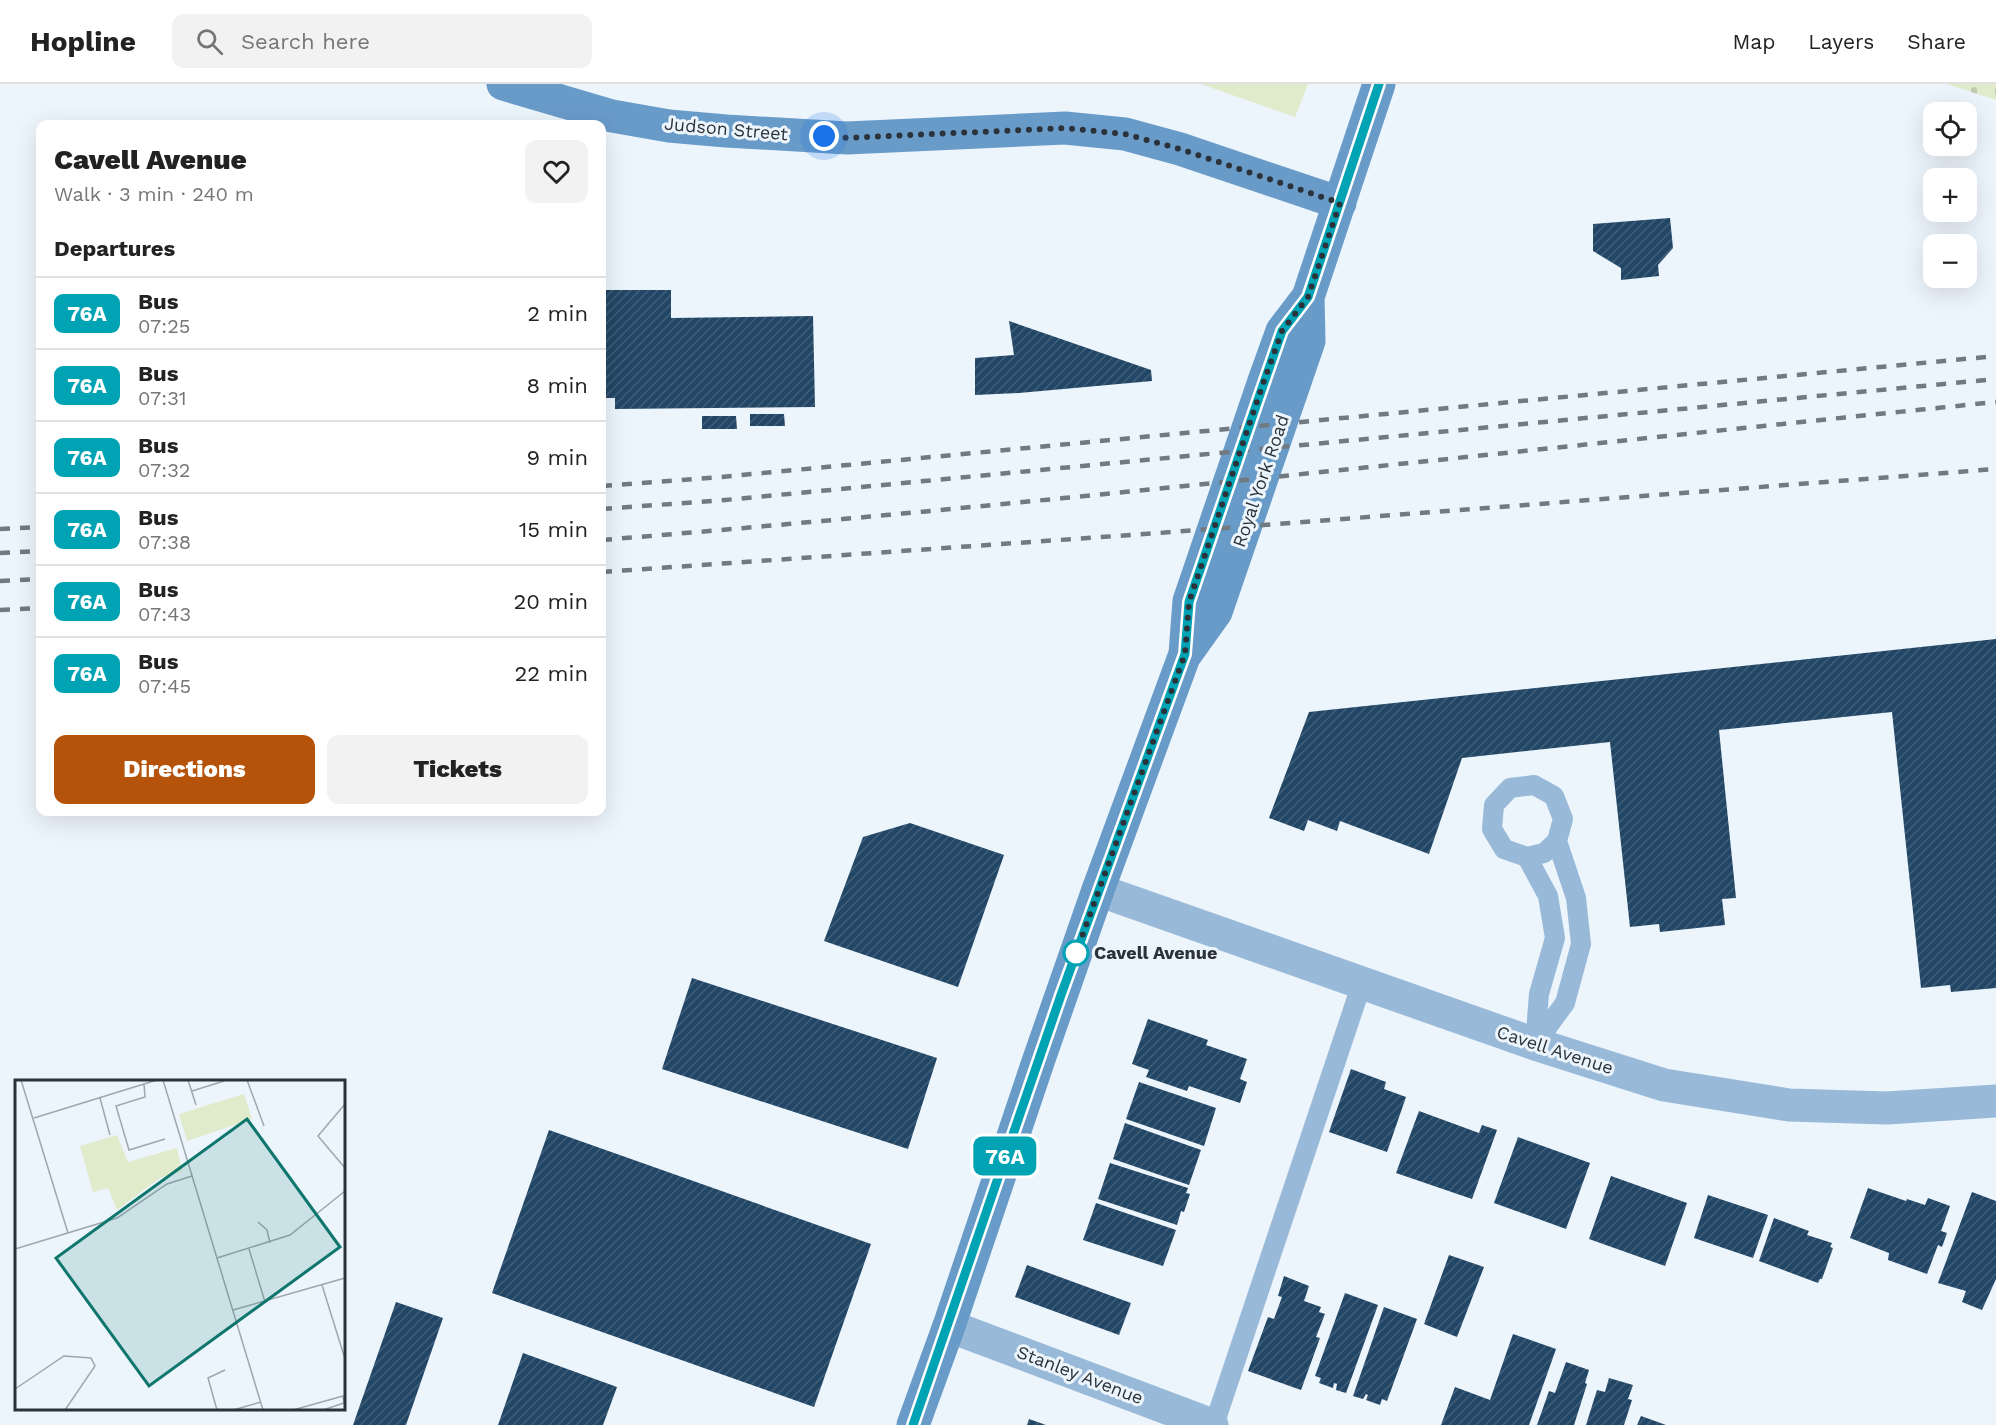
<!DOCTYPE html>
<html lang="en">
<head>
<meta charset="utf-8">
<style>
	body { margin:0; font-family:"Work Sans",sans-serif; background:#f2f2f2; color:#222; height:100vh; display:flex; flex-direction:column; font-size:22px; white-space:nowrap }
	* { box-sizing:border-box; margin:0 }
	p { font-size:20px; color:#767676 }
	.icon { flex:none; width:33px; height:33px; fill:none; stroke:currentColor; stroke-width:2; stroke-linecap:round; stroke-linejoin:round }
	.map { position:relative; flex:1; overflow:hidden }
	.drawer { position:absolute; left:36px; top:36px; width:570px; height:696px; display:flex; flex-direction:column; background:#fff; border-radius:12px; box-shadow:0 6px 24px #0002 }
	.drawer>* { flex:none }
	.badge { padding:0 12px; border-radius:9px; font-size:21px; line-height:39px }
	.tools { position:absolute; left:1923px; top:18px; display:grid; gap:12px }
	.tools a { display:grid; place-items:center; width:54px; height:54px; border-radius:12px; background:#fff; box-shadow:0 6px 24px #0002; font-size:30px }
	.you { position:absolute; width:30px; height:30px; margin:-15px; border:4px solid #fff; border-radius:50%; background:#1a73e8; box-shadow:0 0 0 9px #1a73e833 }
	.map>.badge { position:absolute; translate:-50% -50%; box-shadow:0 0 0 3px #fff }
	h2 { padding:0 18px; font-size:22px; line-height:54px }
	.round { display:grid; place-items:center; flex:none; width:63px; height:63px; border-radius:12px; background:#f2f2f2 }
	.headline { display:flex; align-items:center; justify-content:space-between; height:102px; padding:0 18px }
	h1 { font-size:28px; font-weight:800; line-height:45px }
	.action { display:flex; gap:12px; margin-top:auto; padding:12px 18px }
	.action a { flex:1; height:69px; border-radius:12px; background:#b45309; color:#fff; font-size:24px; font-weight:800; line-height:69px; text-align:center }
	.action a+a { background:#f2f2f2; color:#222 }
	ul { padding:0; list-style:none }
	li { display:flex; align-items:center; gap:18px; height:72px; padding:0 18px; border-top:2px solid #e0e0e0 }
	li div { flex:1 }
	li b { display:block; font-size:22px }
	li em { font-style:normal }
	li .badge { min-width:66px; font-weight:700; text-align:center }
	header { display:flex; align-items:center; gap:36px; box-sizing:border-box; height:84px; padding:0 30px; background:#fff; border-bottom:2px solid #e0e0e0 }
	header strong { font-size:28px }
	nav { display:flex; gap:33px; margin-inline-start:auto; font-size:21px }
	.search { width:420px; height:54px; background:#f2f2f2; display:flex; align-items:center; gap:15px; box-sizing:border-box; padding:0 21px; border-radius:12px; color:#767676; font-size:22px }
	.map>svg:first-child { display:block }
	.cemetery { fill:url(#cemetery-stones) }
	.park { fill:#e0ebcb }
	.building { fill:url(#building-hatch) }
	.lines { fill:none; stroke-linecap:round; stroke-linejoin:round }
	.lane { stroke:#98b9d8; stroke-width:20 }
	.street { stroke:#98b9d8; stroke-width:33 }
	.secondary { stroke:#699bc9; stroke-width:33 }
	.rail { stroke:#717981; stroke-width:4.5; stroke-dasharray:10 10; stroke-linecap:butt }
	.line-casing { stroke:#fff; stroke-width:14 }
	.line { stroke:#00a3b4; stroke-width:9 }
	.walk { stroke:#2b323a; stroke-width:6; stroke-dasharray:0 10.8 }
	.stop-dot { fill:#fff; stroke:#00a3b4; stroke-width:3 }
	.labels { text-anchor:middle; stroke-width:6; stroke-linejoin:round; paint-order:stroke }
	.street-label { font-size:18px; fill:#2b323a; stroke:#ecf4fc }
	.stop-label { font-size:18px; font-weight:bold; fill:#2b323a; stroke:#ecf4fc; text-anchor:start }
	.inset-road { fill:none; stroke:#9fa6ae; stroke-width:1.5 }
	.view { fill:#0f766e; fill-opacity:0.15; stroke:#0f766e; stroke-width:3 }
	.inset-edge { fill:none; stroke:#2b323a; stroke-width:3 }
</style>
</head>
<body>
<header>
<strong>Hopline</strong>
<div class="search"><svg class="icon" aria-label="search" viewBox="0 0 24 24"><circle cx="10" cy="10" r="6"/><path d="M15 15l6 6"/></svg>Search here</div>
<nav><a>Map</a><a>Layers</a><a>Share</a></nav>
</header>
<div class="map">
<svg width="1996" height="1341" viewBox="0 0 1996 1341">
	<defs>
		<pattern id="cemetery-stones" width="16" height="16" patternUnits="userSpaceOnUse" patternTransform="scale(1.5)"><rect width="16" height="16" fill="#e0ebcb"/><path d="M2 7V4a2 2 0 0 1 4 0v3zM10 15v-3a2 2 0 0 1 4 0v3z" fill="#c0caaf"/></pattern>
		<pattern id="building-hatch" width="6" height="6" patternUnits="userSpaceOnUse" patternTransform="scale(1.5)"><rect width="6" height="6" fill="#224665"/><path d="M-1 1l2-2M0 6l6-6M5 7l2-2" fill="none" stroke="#415f78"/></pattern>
	</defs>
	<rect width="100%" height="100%" fill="#ecf4fc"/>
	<path class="cemetery" d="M 1947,0 L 1996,0 L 1996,16 Z"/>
	<path class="park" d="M 1201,0 L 1308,0 L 1295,33 Z"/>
	<path class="building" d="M 1670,134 L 1673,164 L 1658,181 L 1659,192 L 1621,196 L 1621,184 L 1593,167 L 1593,140 Z
		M 602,206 L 671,206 L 671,234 L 813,232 L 815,323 L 615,325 L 615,314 L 602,314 Z
		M 1009,237 L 1151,286 L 1152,297 L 1019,309 L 975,311 L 975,274 L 1014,271 Z
		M 750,330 L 784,330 L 785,342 L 750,342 Z
		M 702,332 L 736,332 L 737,345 L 702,345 Z
		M 1996,555 L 1996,904 L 1951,908 L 1950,901 L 1921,904 L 1892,628 L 1719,646 L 1736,814 L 1722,815 L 1725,841 L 1660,848 L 1659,840 L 1630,843 L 1610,658 L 1462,674 L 1429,770 L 1340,737 L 1337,747 L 1308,736 L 1304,747 L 1269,734 L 1309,628 Z
		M 910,739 L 1004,771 L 958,903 L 824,857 L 863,753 Z
		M 692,894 L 937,974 L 908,1065 L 662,985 Z
		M 1148,935 L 1208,956 L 1206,961 L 1247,975 L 1240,995 L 1247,998 L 1240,1019 L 1189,1002 L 1187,1007 L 1146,993 L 1149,986 L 1132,980 Z
		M 1351,985 L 1386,998 L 1384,1005 L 1406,1013 L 1387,1068 L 1329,1048 Z
		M 1139,998 L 1216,1024 L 1204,1062 L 1126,1035 Z
		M 1419,1027 L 1479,1049 L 1482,1041 L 1497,1046 L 1472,1115 L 1396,1089 Z
		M 1125,1039 L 1201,1066 L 1189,1101 L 1113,1075 Z
		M 549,1046 L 871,1160 L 814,1323 L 492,1209 Z
		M 1518,1053 L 1590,1079 L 1566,1145 L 1494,1119 Z
		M 1110,1079 L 1188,1104 L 1186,1109 L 1190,1110 L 1184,1128 L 1181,1127 L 1177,1141 L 1098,1115 Z
		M 1611,1092 L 1687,1119 L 1665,1182 L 1589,1155 Z
		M 1868,1104 L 1906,1117 L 1907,1115 L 1925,1121 L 1928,1114 L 1950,1122 L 1941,1147 L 1947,1149 L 1942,1163 L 1938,1161 L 1927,1190 L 1888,1176 L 1889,1169 L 1850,1154 Z
		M 1972,1108 L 1996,1117 L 1996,1195 L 1982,1226 L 1962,1218 L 1966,1207 L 1938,1199 Z
		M 1708,1111 L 1768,1131 L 1753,1174 L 1694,1154 Z
		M 1096,1119 L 1176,1146 L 1163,1182 L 1083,1156 Z
		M 1774,1134 L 1809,1147 L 1807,1151 L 1832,1159 L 1830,1163 L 1833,1164 L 1822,1195 L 1820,1195 L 1818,1199 L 1759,1177 Z
		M 1449,1171 L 1484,1183 L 1457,1253 L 1424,1240 Z
		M 1027,1181 L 1131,1219 L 1119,1251 L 1015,1213 Z
		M 1284,1192 L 1309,1202 L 1304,1217 L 1321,1223 L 1319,1228 L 1325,1230 L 1316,1253 L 1320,1254 L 1301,1306 L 1248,1287 L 1268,1233 L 1274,1235 L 1282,1213 L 1278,1212 Z
		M 1345,1209 L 1378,1221 L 1346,1309 L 1336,1306 L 1337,1300 L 1334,1299 L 1333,1304 L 1319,1299 L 1321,1294 L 1315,1292 Z
		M 396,1218 L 443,1234 L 406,1341 L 353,1341 Z
		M 1384,1223 L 1417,1235 L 1387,1317 L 1382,1315 L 1380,1321 L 1366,1316 L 1368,1311 L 1366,1310 L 1363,1315 L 1353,1312 Z
		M 1513,1250 L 1556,1265 L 1529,1341 L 1441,1341 L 1455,1303 L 1490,1316 Z
		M 523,1269 L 617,1303 L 603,1341 L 498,1341 Z
		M 1566,1278 L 1589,1286 L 1585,1299 L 1587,1300 L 1574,1341 L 1537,1341 L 1549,1307 L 1555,1309 Z
		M 1609,1294 L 1633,1301 L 1628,1315 L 1632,1316 L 1624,1341 L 1586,1341 L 1597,1306 L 1605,1308 Z
		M 1641,1332 L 1666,1341 L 1637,1341 Z
		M 1029,1335 L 1046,1341 L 1027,1341 Z"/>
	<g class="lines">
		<path class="lane" d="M 1534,701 L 1554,712 L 1563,735 L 1557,757 L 1544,769 L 1527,773 L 1504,765 L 1492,745 L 1494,721 L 1510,704 Z
			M 1527,773 L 1548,812 L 1555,854 L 1539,910 L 1535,960
			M 1535,960 L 1565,919 L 1581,860 L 1576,814 L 1557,757
			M 1214,1341 L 1362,899"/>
		<path class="street" d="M 1098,806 L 1535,960 L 1664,1001 L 1789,1021 L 1887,1024 L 1996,1017
			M 949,1242 L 1212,1341"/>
		<path class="secondary" d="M 503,0 L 612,32 L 669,42 L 726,47 L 847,54 L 1065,44 L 1125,50 L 1180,65 L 1340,119
			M 1186,570 L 1216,528 L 1309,257 L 1308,213
			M 913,1341 L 949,1242 L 1039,975 L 1098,806 L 1185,570 L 1189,517 L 1264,297 L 1282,247 L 1308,213 L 1379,0"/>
		<path class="rail" d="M 602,402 L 721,393 L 1996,272
			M 602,425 L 725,416 L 1996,295
			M 0,445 L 40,443
			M 602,456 C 1067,418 1531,365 1996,318
			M 0,469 L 40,467
			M 602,488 L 1159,449 L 1996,385
			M 0,497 L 40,495
			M 0,526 L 40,524"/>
	</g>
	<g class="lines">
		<g class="line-casing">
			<path id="line" d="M 913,1341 L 1061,911 L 1185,570 L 1189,518 L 1257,319 L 1282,247 L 1308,213 L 1379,0"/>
		</g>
		<use href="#line" class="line"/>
		<path class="walk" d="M 824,52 L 847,54 L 1065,44 L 1125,50 L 1180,65 L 1340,119 L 1308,213 L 1282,247 L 1264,297 L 1189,518 L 1185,570 L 1076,869"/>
	</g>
	<circle class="stop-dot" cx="1076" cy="869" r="12"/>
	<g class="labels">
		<g class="street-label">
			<text transform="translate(726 45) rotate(5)" y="6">Judson Street</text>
			<text transform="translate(1261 397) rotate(-71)" y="6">Royal York Road</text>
			<text transform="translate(1555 966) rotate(18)" y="6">Cavell Avenue</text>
			<text transform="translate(1080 1291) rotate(21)" y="6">Stanley Avenue</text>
		</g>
		<g class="stop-label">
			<text x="1094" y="875">Cavell Avenue</text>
		</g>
	</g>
	<g transform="translate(15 996)">
		<rect width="330" height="330" fill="#ecf4fc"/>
		<path d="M 229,14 L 237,39 L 172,61 L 164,34 Z" fill="#e0ebcb"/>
		<path d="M 102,55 L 113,82 L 162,68 L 167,91 L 145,98 L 102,130 L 93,108 L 78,112 L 65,66 Z" fill="#e0ebcb"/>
		<path class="inset-road" d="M 6,0 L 53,153M 148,0 L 248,330M 173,0 L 181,25M 232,0 L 249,46M 129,4 L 130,17 L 101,26 L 114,70 L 150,59M 177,11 L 209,1M 85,18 L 95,55M 330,24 L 303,56 L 330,88M 19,38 L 142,0M 243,142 L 252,150 L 255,163M 0,169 L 102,138 L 152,104 L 177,96M 234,169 L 250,222M 202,178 L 275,155 L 330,111M 307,205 L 330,279M 218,230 L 330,198M 0,309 L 49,276 L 76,278 L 80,286 L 50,330M 202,330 L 193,298 L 210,290M 218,330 L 246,322M 278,330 L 328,316 L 329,323 L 308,330"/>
		<path class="view" d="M 232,39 L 325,167 L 134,306 L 41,178 Z"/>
		<rect width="330" height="330" class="inset-edge"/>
	</g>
</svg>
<div class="tools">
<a><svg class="icon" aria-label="locate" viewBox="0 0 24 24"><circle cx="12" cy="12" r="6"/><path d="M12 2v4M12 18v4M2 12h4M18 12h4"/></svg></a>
<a>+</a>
<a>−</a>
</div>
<div class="you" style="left:824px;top:52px"></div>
<b class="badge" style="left:1005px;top:1072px;background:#00a3b4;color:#fff">76A</b>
<section class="drawer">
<div class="headline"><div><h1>Cavell Avenue</h1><p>Walk · 3 min · 240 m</p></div><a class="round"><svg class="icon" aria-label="heart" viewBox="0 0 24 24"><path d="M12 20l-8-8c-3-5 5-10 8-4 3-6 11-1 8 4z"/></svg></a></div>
<h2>Departures</h2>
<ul>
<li><span class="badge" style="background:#00a3b4;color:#fff">76A</span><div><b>Bus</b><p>07:25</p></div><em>2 min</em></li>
<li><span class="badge" style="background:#00a3b4;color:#fff">76A</span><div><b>Bus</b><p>07:31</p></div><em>8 min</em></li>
<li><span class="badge" style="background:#00a3b4;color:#fff">76A</span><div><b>Bus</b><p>07:32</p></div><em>9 min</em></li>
<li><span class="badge" style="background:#00a3b4;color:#fff">76A</span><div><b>Bus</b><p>07:38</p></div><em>15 min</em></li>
<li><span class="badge" style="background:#00a3b4;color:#fff">76A</span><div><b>Bus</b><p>07:43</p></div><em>20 min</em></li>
<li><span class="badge" style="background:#00a3b4;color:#fff">76A</span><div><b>Bus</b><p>07:45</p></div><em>22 min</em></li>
</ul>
<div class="action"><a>Directions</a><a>Tickets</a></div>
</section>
</div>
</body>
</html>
